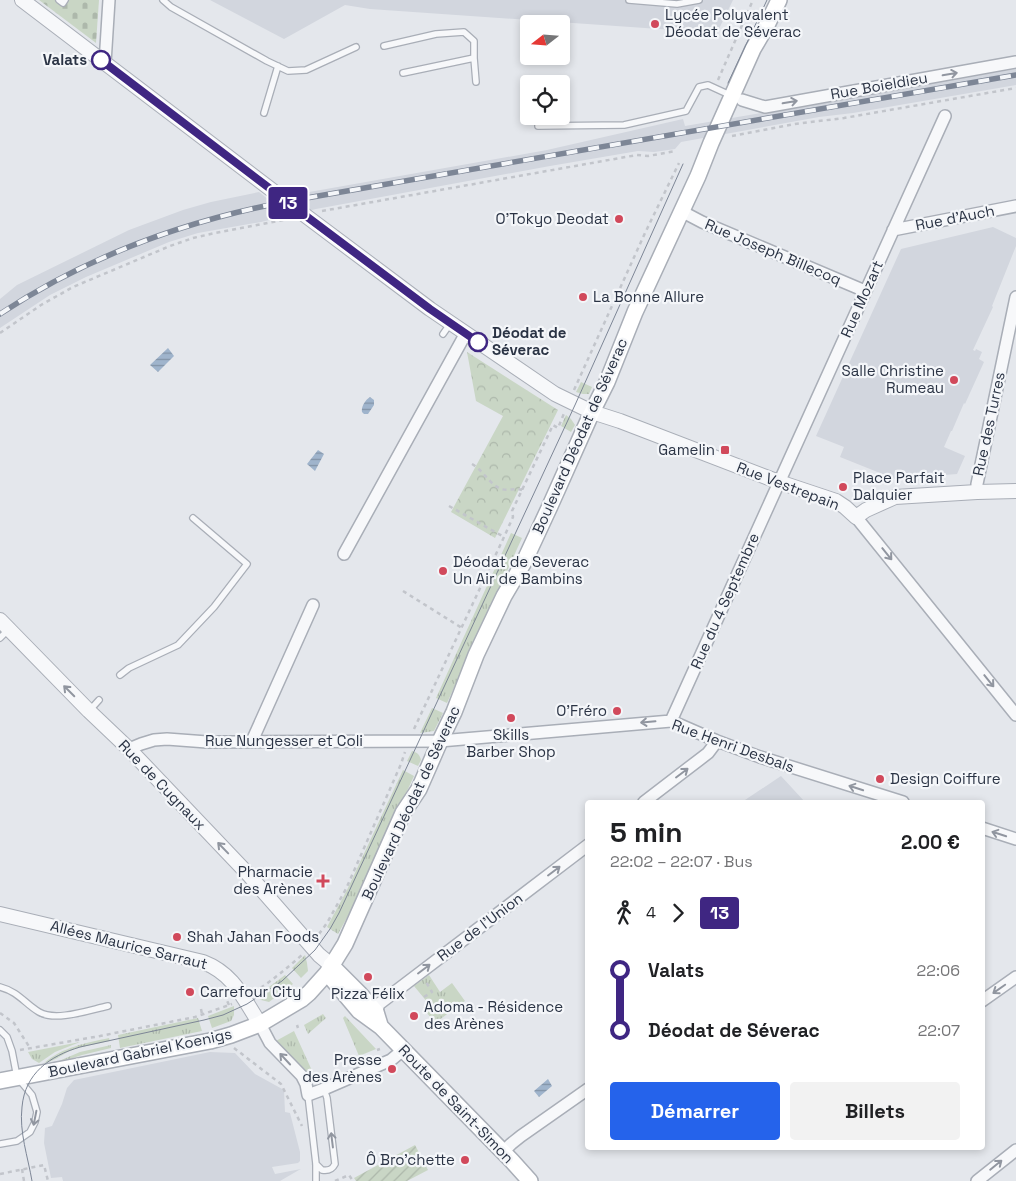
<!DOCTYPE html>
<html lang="fr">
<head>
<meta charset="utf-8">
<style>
	body { margin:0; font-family:"Space Grotesk",sans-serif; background:#f2f2f2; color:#202124; height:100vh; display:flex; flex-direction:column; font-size:19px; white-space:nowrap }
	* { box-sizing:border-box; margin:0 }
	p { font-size:16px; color:#757577 }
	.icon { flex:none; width:28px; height:28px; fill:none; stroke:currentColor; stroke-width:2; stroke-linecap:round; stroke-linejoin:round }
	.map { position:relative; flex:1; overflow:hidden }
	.drawer { position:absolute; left:585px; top:800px; width:400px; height:350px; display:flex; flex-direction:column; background:#fff; border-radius:5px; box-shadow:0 2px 8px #0003 }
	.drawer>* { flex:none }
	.badge { padding:0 10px; border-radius:4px; font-size:18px; line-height:32px }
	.needle { width:32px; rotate:253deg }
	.controls { position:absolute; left:520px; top:15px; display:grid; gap:10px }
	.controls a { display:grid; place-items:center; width:50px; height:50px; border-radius:5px; background:#fff; box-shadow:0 2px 8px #0003; font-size:25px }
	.map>.badge { position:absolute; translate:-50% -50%; box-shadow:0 0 0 2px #fff }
	.legs { display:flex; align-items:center; gap:8px; height:55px; padding:0 25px; font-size:16px }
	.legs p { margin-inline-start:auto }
	.headline { display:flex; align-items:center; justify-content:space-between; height:85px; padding:0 25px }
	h1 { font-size:28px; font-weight:700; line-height:38px }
	.cta { display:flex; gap:10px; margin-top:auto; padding:10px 25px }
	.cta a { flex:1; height:58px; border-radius:5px; background:#2563eb; color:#fff; font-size:20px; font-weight:700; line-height:58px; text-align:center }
	.cta a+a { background:#f2f2f2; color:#202124 }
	ul { padding:0 25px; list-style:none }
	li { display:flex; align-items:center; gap:18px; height:60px; font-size:19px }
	li i { display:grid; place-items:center; width:8px; height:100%; margin:0 6px; background:currentColor }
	li i::after { content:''; width:12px; height:12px; margin:-6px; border:4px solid; border-radius:50%; background:#fff }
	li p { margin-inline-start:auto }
	li:first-child i { background:linear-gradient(#0000 50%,currentColor 0) }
	li:last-child i { background:linear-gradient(currentColor 50%,#0000 0) }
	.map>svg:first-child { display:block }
	.built { fill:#d2d6de }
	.grass { fill:url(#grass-tufts) }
	.cemetery { fill:url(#cemetery-stones) }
	.park { fill:url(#park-crowns) }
	.garden { fill:url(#garden-furrows) }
	.water { fill:url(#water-rules) }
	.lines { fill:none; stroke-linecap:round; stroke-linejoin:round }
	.service-casing { stroke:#a9aeb7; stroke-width:8 }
	.minor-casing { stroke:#a9aeb7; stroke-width:14 }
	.tertiary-casing { stroke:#a9aeb7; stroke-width:16 }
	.secondary-casing { stroke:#a9aeb7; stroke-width:18 }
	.path { stroke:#c2c5cb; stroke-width:2.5; stroke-dasharray:4 4; stroke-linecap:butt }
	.service { stroke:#f7f8fa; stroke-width:5.5 }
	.minor { stroke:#f7f8fa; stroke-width:11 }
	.tertiary { stroke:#f7f8fa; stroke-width:14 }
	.secondary { stroke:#fff; stroke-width:15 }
	.tram { stroke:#7d8696; stroke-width:1 }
	.rail-casing { stroke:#7d8696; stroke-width:5.5 }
	.rail { stroke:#f4f6f9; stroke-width:4; stroke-dasharray:11; stroke-linecap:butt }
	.oneway { stroke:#9196a0 }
	.line-1-casing { stroke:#fff; stroke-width:11 }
	.line-1 { stroke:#3f2682; stroke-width:8 }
	.poi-dot { fill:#d1495b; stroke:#f4f6f9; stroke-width:2 }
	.stop-1-dot { fill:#fff; stroke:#3f2682; stroke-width:2.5 }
	.labels { text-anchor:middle; stroke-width:4.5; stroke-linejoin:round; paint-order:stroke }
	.poi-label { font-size:15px; fill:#2b3445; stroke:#f4f6f9; text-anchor:start }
	.stop-label { font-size:15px; font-weight:bold; fill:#2b3445; stroke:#f4f6f9; text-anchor:end }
	.street-label { font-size:15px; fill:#2b3445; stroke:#f4f6f9 }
</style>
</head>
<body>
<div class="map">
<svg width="1016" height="1181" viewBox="0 0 1016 1181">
	<defs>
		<pattern id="grass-tufts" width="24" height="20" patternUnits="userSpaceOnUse" patternTransform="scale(1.25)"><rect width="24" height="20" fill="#c9d6c5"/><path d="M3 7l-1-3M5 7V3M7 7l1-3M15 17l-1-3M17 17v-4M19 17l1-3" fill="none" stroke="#adb8ab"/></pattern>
		<pattern id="cemetery-stones" width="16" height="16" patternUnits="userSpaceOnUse" patternTransform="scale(1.25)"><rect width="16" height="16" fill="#c9d6c5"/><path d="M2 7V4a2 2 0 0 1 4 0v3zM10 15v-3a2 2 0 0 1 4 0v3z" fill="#adb8ab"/></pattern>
		<pattern id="park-crowns" width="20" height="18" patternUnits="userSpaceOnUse" patternTransform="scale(1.25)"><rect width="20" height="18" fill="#c9d6c5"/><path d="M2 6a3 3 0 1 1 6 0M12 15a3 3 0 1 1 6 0" fill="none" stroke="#adb8ab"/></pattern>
		<pattern id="garden-furrows" width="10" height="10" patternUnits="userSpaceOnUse" patternTransform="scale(1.25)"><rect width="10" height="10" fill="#c9d6c5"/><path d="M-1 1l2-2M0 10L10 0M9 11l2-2" fill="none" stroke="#adb8ab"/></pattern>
		<pattern id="water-rules" width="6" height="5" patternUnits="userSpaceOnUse" patternTransform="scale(1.25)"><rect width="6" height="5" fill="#9fb4cc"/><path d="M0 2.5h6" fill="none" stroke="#8293a7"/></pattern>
	</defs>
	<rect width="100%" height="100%" fill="#e4e7ec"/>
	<path class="built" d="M 210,0 L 733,0 L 717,33 L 370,9 L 345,5 L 284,39 Z
		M 1016,69 L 1016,85 L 853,113 L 819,117 L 681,142 L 675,149 L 654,152 L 638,151 L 550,166 L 316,209 L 261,222 L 198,233 L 169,242 L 86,277 L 50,295 L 0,328 L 0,299 L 17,285 L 129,230 L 183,210 L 211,202 L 259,192 L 269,200 L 298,194 L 547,150 L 683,119 L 685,126 Z
		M 993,227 L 1016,238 L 1016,246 L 992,306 L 993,307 L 973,350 L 975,351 L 976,349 L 982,352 L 979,359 L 984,362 L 965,404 L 964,403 L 952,431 L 951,431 L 944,447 L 965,456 L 957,474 L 895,479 L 840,457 L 844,447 L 816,436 L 901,249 Z
		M 781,776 L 805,802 L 742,802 Z
		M 210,1052 L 235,1053 L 255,1074 L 284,1090 L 285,1112 L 290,1113 L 300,1152 L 300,1161 L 298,1163 L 272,1167 L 275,1174 L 301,1169 L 299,1170 L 280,1181 L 63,1181 L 62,1177 L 51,1178 L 44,1143 L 45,1128 L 52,1126 L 62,1104 L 67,1088 L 74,1080 Z"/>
	<path class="grass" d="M 581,382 L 592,387 L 589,394 L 583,394 L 576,392 Z
		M 566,415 L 571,419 L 575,425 L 571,432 L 561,426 Z
		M 511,533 L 522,538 L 447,703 L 436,698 Z
		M 432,708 L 443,713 L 434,731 L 420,733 Z
		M 412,751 C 417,752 420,755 421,760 L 418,766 L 407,761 Z
		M 403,770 L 414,776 L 355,903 L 338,934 L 327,927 L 347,890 Z
		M 305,955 L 307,963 L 308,971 L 301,978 L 292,968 Z
		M 285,975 L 293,984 L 269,1002 L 261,1000 L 254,995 L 269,987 Z
		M 429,975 L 440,992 L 452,983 L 465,1001 L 435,1023 L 423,1008 L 428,1003 L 414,986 Z
		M 234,1006 L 234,1015 L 231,1021 L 212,1028 L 208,1016 Z
		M 323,1014 L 326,1018 L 308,1034 L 304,1025 Z
		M 345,1016 L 376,1049 L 359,1056 L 343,1018 Z
		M 198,1018 L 202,1031 L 120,1048 L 118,1035 Z
		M 294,1031 L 314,1075 L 308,1078 L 274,1042 Z
		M 109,1038 L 110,1041 C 96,1044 83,1046 70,1051 C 61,1055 53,1062 44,1063 C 63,1047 86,1043 109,1038 Z
		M 80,1042 L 55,1052 L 39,1063 L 32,1059 L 28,1052 Z
		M 111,1045 L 111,1048 L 82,1055 L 67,1060 L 59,1061 L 80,1052 Z"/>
	<path class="cemetery" d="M 39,0 L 99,0 L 96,43 Z"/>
	<path class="park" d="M 467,352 L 558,410 L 495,538 L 451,512 L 503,416 L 476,401 Z"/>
	<path class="garden" d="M 415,1145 L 428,1170 L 407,1181 L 356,1181 L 354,1178 Z"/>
	<path class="water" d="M 168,348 L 174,356 L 158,372 L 150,365 Z
		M 370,397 L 374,400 L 374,405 L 368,414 L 364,414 L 362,412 C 361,407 365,400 370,397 Z
		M 318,450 L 324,454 L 315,471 L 307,464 Z
		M 548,1079 L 552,1086 L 539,1097 L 534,1091 Z"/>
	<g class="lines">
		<g class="service-casing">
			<path id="service" d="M 59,0 L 63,3 L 65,0
				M 163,0 L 171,7 L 267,61 L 288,71 L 306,70 L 356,47
				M 629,0 L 677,4 L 699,0
				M 384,46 L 436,34 L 464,32 L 474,41 L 474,58 L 476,82
				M 403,73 L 474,58
				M 264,113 L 278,66
				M 538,126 L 624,125 L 686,111 L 699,87 L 708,85 L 732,96
				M 443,334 L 450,324
				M 0,638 L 9,629
				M 120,675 L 129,668 L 178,645 L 214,607 L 247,564 L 193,518
				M 89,711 L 99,700
				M 0,987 C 19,992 24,1003 39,1012 C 56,1022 89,1010 108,1006
				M 0,1030 L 7,1037 L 12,1051 L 17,1077 L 32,1095 L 37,1112 L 35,1122 L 30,1132 L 17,1141 L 0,1144
				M 308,1095 L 316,1164 L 316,1181
				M 316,1164 L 322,1170 C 328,1171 332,1170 335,1164 L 327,1098 L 324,1089"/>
		</g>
		<g class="minor-casing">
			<path id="minor" d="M 105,63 L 109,0
				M 742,100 L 765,107 L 1016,62
				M 681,211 L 702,222 L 865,291
				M 893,230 L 1016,206
				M 977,492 L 977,484 L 1016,297
				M 856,517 L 1016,715
				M 344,554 L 466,333
				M 671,721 L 945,116
				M 252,741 L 313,605
				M 129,749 L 141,744 L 154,740 L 167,739 L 207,742 L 440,741 L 671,721 L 717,741 L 760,757 L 903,802
				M 644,802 L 708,753 L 717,741
				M 982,828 L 1016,839
				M 982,1001 L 1016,977
				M 376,1012 L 379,1004 L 588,845
				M 260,1024 L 270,1043 L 302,1076 L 306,1084 L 308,1095 L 324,1089 L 391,1060 L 403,1050
				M 503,1152 L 511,1144 L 521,1136 L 588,1089
				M 977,1181 L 1016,1150"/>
		</g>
		<g class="tertiary-casing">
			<path id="tertiary" d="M 22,0 L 306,216 L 430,309 L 555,394 L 592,412 L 620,421 L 779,482 L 836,501 L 845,507 L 856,517 L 866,510 L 895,497 L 977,492 L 1016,491
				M 0,620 L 89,711 L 129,749 L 248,874 L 319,955 L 331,965
				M 0,914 L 203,962 C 234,974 243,998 260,1024"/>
		</g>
		<g class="secondary-casing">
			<path id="secondary" d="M 331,965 L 359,993 L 376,1012 L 380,1025
				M 327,973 L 359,1011 L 381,1027 L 512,1161 L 530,1181
				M 0,1081 L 210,1041 L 231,1035 L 260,1024 L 302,999 L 309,993 L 327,973 L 345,944 L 403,813 L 419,789 L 440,741 L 454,712 L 476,655 L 504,596 L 524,562 L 550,506 L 592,412 L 607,382 L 635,312 L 698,176 L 711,143 L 753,49 L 767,25 L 779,0"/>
		</g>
		<path class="path" d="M 718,80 L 753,0
			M 732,136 L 795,124 L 844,118 L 1016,88
			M 322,211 L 637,155 L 648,156 L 676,151
			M 0,333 L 41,305 L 73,287 L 170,246 L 193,238 L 215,233 L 289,219
			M 574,390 L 645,233 L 679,163
			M 472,464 C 483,470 489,484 501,489 C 508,491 515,488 522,490
			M 449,506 L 504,537
			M 403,591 L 462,628
			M 414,729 L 504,537 L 513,517 L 512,511 L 553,425 L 558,428 L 565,411
			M 319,934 L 327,923 L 346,889 L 401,764 L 405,752
			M 254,992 C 272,981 287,968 303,954
			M 224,994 L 229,1005
			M 424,997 L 432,992 L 426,982
			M 201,1009 L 202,1014
			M 0,1013 L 14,1023 L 30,1048
			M 297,1025 L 298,1028
			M 234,1048 L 281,1084 L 302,1126
			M 20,1050 L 100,1036 L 195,1017 L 232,1004
			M 377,1050 L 380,1049
			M 22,1169 L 24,1181
			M 0,1174 L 44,1165 L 48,1181
			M 335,1181 L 349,1175 L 353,1181"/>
		<use href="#service" class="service"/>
		<use href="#minor" class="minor"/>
		<use href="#tertiary" class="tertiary"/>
		<use href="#secondary" class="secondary"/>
		<path class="tram" d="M 728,83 L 767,0
			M 32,1181 C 28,1157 19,1132 22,1107 C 25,1073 50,1056 80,1047 L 204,1020 L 223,1015 L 247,1004 L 282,981 L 315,950 L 330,929 L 339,913 L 575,405 L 683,164"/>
		<g class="rail-casing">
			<path id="rail" d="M 0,314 C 89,255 190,219 295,200 L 1016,75"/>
		</g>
		<use href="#rail" class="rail"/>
	</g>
	<defs><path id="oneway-shaft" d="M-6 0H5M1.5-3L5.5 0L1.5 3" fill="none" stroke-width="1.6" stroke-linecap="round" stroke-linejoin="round" transform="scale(1.25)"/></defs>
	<g class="oneway">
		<use href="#oneway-shaft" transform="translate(950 74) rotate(-10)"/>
		<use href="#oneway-shaft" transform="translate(790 102) rotate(-10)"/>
		<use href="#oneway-shaft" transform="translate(887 554) rotate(51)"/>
		<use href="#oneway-shaft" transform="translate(989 681) rotate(51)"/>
		<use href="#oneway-shaft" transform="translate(69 691) rotate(-135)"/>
		<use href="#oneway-shaft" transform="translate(648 722) rotate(175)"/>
		<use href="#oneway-shaft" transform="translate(682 773) rotate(-37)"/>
		<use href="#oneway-shaft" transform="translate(856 788) rotate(-162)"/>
		<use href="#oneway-shaft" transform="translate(999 834) rotate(-162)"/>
		<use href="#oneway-shaft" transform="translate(223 848) rotate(-134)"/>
		<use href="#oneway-shaft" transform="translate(554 871) rotate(-37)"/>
		<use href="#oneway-shaft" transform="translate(424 969) rotate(-37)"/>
		<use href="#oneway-shaft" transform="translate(999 989) rotate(145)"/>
		<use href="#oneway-shaft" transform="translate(285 1059) rotate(-133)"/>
		<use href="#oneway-shaft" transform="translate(35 1118) rotate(101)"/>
		<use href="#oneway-shaft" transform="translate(332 1140) rotate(-97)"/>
		<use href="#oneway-shaft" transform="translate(996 1165) rotate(-39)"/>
	</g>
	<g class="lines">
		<g class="line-1-casing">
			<path id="line-1" d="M 101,60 L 306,216 L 430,309 L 478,342"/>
		</g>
		<use href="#line-1" class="line-1"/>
	</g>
	<g class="poi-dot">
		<circle cx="655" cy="24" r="5"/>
		<circle cx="619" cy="219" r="5"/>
		<circle cx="583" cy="297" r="5"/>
		<circle cx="954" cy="380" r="5"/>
		<rect x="720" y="445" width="10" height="10" rx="2.5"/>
		<circle cx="843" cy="487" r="5"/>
		<circle cx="443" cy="571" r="5"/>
		<circle cx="617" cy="711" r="5"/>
		<circle cx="511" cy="718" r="5"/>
		<circle cx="880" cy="779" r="5"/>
		<path d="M320.5 873.5h5v5h5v5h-5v5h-5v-5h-5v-5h5z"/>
		<circle cx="177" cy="937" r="5"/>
		<circle cx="368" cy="977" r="5"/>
		<circle cx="190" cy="992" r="5"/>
		<circle cx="414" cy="1016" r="5"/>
		<circle cx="392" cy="1069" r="5"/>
		<circle cx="465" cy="1160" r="5"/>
	</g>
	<g class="stop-1-dot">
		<circle cx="101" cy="60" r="9"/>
		<circle cx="478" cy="342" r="9"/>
	</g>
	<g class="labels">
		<g class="poi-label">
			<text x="665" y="20">Lycée Polyvalent<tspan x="665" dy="17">Déodat de Séverac</tspan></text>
			<text x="609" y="224" text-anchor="end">O'Tokyo Deodat</text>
			<text x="593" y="302">La Bonne Allure</text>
			<text x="944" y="376" text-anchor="end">Salle Christine<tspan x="944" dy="17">Rumeau</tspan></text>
			<text x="715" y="455" text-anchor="end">Gamelin</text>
			<text x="853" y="483">Place Parfait<tspan x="853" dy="17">Dalquier</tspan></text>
			<text x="453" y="567">Déodat de Severac<tspan x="453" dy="17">Un Air de Bambins</tspan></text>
			<text x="607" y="716" text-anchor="end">O'Fréro</text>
			<text x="511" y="740" text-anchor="middle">Skills<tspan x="511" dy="17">Barber Shop</tspan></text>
			<text x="890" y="784">Design Coiffure</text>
			<text x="313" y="877" text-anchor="end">Pharmacie<tspan x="313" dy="17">des Arènes</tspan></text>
			<text x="187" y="942">Shah Jahan Foods</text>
			<text x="200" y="997">Carrefour City</text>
			<text x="368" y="999" text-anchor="middle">Pizza Félix</text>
			<text x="424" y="1012">Adoma - Résidence<tspan x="424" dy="17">des Arènes</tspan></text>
			<text x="382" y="1065" text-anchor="end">Presse<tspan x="382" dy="17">des Arènes</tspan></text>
			<text x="455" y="1165" text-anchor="end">Ô Bro'chette</text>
		</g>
		<g class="stop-label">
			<text x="87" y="65">Valats</text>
			<text x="492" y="338" text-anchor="start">Déodat de<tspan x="492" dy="17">Séverac</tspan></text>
		</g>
		<g class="street-label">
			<text transform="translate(879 86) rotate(-10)" y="5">Rue Boieldieu</text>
			<text transform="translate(955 218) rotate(-11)" y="5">Rue d'Auch</text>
			<text transform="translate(773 252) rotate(23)" y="5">Rue Joseph Billecoq</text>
			<text transform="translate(862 299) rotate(-66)" y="5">Rue Mozart</text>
			<text transform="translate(989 424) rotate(-78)" y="5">Rue des Turres</text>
			<text transform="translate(580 436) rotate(-66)" y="5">Boulevard Déodat de Séverac</text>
			<text transform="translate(788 486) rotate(21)" y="5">Rue Vestrepain</text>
			<text transform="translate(725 601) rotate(-66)" y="5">Rue du 4 Septembre</text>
			<text x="284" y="746">Rue Nungesser et Coli</text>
			<text transform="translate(733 746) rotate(20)" y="5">Rue Henri Desbals</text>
			<text transform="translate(162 785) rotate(46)" y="5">Rue de Cugnaux</text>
			<text transform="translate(411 803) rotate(-65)" y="5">Boulevard Déodat de Séverac</text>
			<text transform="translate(480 927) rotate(-37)" y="5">Rue de l'Union</text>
			<text transform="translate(129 945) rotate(14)" y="5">Allées Maurice Sarraut</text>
			<text transform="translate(140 1053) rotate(-12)" y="5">Boulevard Gabriel Koenigs</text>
			<text transform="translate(456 1104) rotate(46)" y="5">Route de Saint-Simon</text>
		</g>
	</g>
</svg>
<div class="controls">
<a><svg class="needle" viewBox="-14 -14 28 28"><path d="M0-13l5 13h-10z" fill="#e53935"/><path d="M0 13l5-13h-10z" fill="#757577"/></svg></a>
<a><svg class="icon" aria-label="locate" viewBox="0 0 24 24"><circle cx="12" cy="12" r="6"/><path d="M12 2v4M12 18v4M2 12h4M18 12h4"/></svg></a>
</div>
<b class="badge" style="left:288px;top:203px;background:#3f2682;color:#fff">13</b>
<section class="drawer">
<div class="headline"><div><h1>5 min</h1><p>22:02 – 22:07 · Bus</p></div><b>2.00 €</b></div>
<div class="legs"><svg class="icon" aria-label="walk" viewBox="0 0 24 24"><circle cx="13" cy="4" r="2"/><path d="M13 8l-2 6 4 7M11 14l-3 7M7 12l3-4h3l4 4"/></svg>4<svg class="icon" aria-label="forward" viewBox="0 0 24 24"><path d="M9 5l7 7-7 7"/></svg><b class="badge" style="background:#3f2682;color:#fff">13</b></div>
<ul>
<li><i style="color:#3f2682"></i><b>Valats</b><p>22:06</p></li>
<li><i style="color:#3f2682"></i><b>Déodat de Séverac</b><p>22:07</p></li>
</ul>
<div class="cta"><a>Démarrer</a><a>Billets</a></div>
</section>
</div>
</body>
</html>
